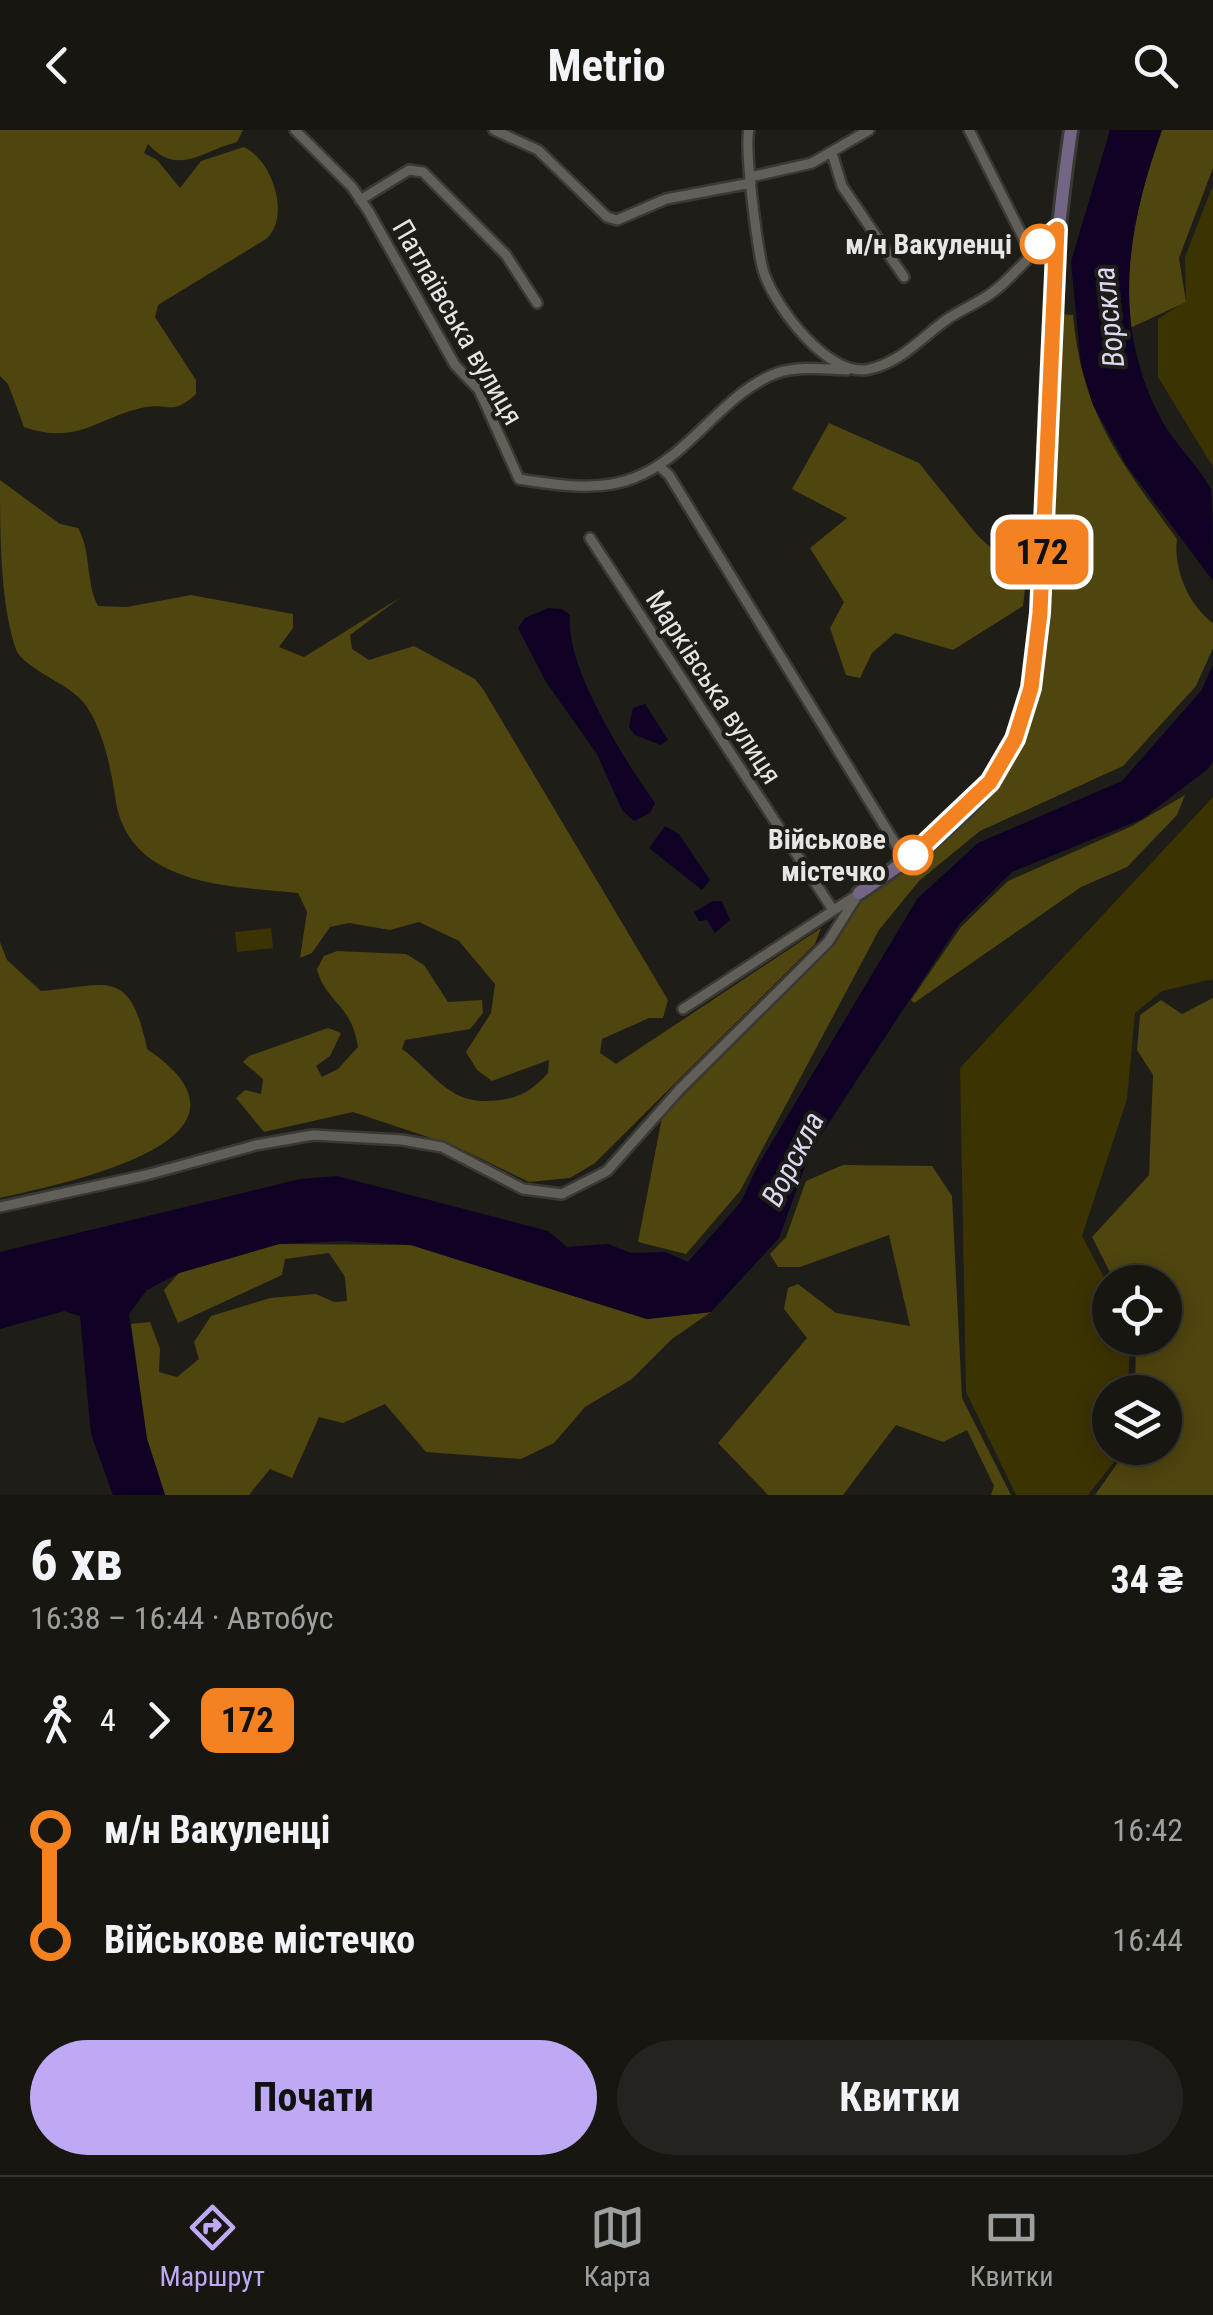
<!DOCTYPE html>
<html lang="uk">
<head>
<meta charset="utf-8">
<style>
	body { margin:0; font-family:"Roboto Condensed",sans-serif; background:#24231f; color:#f1f3f6; height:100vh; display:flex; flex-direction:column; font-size:38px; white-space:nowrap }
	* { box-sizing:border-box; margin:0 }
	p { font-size:32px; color:#9e9f9f }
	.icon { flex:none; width:55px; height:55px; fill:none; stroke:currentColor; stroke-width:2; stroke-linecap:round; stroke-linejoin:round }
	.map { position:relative; height:1365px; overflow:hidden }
	.side { display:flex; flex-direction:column; background:#171611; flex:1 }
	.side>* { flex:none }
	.badge { padding:0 20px; border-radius:15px; font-size:35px; line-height:65px }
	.controls { position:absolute; left:1092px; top:1135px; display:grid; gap:20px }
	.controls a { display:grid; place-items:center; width:90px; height:90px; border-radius:50%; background:#171611; box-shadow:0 5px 25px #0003,0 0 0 2px #363531; font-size:50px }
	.map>.badge { position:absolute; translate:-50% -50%; box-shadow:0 0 0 5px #fff }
	.legs { display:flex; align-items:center; gap:15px; height:110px; padding:0 30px; font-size:32px }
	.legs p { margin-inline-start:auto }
	.overview { display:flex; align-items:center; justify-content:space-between; height:170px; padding:0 30px }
	h1 { font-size:55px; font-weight:700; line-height:75px }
	.primary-button { display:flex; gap:20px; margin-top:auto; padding:20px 30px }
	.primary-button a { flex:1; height:115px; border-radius:60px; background:#bea9f4; color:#111; font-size:40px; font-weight:700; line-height:115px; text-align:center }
	.primary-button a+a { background:#24231f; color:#f1f3f6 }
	ul { padding:0 30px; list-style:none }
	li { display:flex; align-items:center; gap:35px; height:110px; font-size:38px }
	li i { display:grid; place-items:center; width:15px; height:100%; margin:0 12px; background:currentColor }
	li i::after { content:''; width:25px; height:25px; margin:-12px; border:8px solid; border-radius:50%; background:#171611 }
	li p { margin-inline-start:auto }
	li:first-child i { background:linear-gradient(#0000 50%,currentColor 0) }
	li:last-child i { background:linear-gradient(currentColor 50%,#0000 0) }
	header { display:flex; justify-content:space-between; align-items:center; height:130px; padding:0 30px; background:#171611; font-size:45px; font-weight:700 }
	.tab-bar { display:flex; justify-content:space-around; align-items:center; height:140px; border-top:2px solid #363531; background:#171611; font-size:28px; color:#9e9f9f }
	.tab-bar a { display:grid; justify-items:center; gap:5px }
	.tab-bar .on { color:#bea9f4 }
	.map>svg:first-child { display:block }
	.green { fill:#3c3302 }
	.forest { fill:#4f450f }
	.water { fill:#0f0224 }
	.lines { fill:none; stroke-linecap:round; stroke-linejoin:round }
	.street-casing { stroke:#3a3935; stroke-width:14 }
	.secondary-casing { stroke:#3a3935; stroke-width:18 }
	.street { stroke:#615f58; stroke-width:9 }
	.secondary { stroke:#736684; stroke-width:12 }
	.line-1-casing { stroke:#fff; stroke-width:22 }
	.line-1 { stroke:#f58220; stroke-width:15 }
	.stop-1-dot { fill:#fff; stroke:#f58220; stroke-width:5 }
	.labels { text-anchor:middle; stroke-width:8; stroke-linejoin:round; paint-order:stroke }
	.stop-label { font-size:28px; font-weight:bold; fill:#e7e6e2; stroke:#1f1d17; text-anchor:end }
	.street-label { font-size:28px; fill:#e7e6e2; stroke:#1f1d17 }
	.water-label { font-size:30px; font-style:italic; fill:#dfd8f5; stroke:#1f1d17 }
</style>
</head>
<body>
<header><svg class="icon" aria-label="back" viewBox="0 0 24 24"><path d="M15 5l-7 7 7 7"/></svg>Metrio<svg class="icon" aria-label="search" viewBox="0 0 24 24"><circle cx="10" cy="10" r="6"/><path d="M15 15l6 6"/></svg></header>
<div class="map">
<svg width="1213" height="1365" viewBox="0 0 1213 1365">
	<rect width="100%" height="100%" fill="#1f1d17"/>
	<path class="green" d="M 1213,55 L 1213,337 L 1158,247 L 1158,189 L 1186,171 L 1185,127 Z
		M 1213,667 L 1213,849 L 1162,861 L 1135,883 L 1127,969 L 1082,1106 L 1110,1159 L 1110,1208 L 1130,1208 L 1128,1262 L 1110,1262 L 1110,1318 L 1125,1318 L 1088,1365 L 1016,1365 L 966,1262 L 960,938 Z
		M 271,798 L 273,818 L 237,822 L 235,802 Z"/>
	<path class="forest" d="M 0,0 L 243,0 L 237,12 C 202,21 178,47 148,14 L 144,23 L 157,30 L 180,58 L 201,31 L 244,17 C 273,31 291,87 266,109 L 158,175 L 155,187 L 196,250 L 196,264 C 172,286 170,273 146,277 C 97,287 79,316 24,297 L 8,254 L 0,246 Z
		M 1162,0 L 1213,0 L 1213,38 L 1179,128 L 1186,172 L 1130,198 C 1123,129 1139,65 1162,0 Z
		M 1059,184 L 1073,185 C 1082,284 1120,331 1177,409 C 1173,439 1189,476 1213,493 L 1213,518 L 1196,556 L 1123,636 L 980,701 L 919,751 L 879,800 L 740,1061 L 686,1124 L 638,1112 L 662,987 L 835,814 L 866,764 L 984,668 L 1012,632 L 1040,562 L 1050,478 Z
		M 829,293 L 919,333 L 977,405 L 1026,450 L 1023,476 L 953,520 L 895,503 L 872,523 L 860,548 L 846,545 L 830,498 L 844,472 L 810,418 L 847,388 L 792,359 Z
		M 0,350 L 60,394 L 78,398 C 92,423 85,451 98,476 L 127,477 L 191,465 L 293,484 L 293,498 L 279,517 L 304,527 L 401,467 L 350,505 L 352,519 L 369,530 L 414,516 L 475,549 L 483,559 L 668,870 L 663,888 L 649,888 L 602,909 L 600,923 L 616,934 L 821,798 L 815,814 L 595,1033 L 570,1048 L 529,1052 L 455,1016 L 353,982 L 264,1002 L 236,968 L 245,960 L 261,964 L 263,949 L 243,932 L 249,926 L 328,898 L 341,903 L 330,926 L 316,936 L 322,947 L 338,939 L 358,917 C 352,874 325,872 317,839 L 324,826 L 337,821 L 406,824 L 424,835 L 448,872 L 482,870 L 483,883 L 470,899 L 405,910 L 402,919 C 430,939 447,972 486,971 C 514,970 528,965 548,943 L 549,930 L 492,951 L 477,940 L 466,922 L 491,883 L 495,854 L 459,811 L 419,792 L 390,800 L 349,793 L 330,797 L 312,823 L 300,828 L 307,782 L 298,763 C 228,756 126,756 115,666 C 111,638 102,596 84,573 C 67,552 33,544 17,522 C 0,477 0,402 0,350 Z
		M 1185,665 L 1177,685 L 1127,737 L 1081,757 L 914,873 L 911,870 L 961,797 L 1008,751 L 1132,696 Z
		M 0,812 L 7,830 L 41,861 C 106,856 130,835 147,919 C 281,1010 68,1052 0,1068 Z
		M 1213,868 L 1213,1365 L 1095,1365 L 1128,1318 L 1165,1318 L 1165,1262 L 1135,1262 L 1136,1208 L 1165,1208 L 1165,1152 L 1115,1152 L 1092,1107 L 1149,1045 L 1153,945 L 1137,920 L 1140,885 L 1161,870 L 1182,884 Z
		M 843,1035 L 932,1036 L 952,1066 L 962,1268 L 1011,1365 L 991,1365 L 994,1356 L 967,1300 L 943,1312 L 896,1295 L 843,1365 L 768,1365 L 718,1313 L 807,1208 L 784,1179 L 788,1158 L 798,1154 L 836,1183 L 910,1196 L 889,1105 L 800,1137 L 778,1137 L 770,1124 L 786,1107 L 806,1051 Z
		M 279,1114 L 411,1115 L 647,1189 L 711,1182 L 672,1209 L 632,1249 L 585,1277 L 554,1313 L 521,1329 L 426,1322 L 385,1274 L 343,1293 L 319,1287 L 292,1348 L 270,1339 L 249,1365 L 165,1365 L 147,1309 L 131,1194 L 150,1192 L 160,1219 L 159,1242 L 177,1247 L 199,1229 L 194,1212 L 211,1186 L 270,1168 L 316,1164 L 334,1172 L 347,1171 L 345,1147 L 329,1123 L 285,1129 L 282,1145 L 178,1193 L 164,1160 L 179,1143 Z"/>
	<path class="water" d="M 1110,0 L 1162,0 C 1128,94 1111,190 1158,283 C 1171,311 1196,332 1211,359 C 1213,376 1213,430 1213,451 L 1127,336 L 1093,275 L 1081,235 L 1071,132 Z
		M 548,478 L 562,479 L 570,485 C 564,535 625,631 655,673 L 650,683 L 634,691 L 622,680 L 597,624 L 546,552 L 518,498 L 525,488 Z
		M 1213,535 L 1213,631 L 1208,639 L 1142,689 L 1012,742 L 960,793 L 811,1020 L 779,1108 L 711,1182 L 647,1189 L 411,1115 L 343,1111 L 279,1114 L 179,1143 L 147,1160 L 129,1184 L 147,1309 L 165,1365 L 113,1365 L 91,1304 L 80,1186 L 64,1181 L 0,1199 L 0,1122 L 300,1049 L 337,1046 L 548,1101 L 567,1117 L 608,1114 L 631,1123 L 665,1122 L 688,1132 L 741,1072 L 757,1037 L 917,769 L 978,713 L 1122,651 L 1201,561 Z
		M 645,574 L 668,610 L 661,615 L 635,605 L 629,597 L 633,578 Z
		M 665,696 L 679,704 L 710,750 L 702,760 L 649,718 Z
		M 713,771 L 722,771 L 730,790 L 715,803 L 707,790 L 699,791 L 694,782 Z"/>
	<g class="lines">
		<g class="street-casing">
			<path id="street" d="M 295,0 L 352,57 L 369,82 L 455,235 L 479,260 L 519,349 C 555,355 599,362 634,348 C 691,326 721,264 777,243 C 798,236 825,239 847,240
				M 494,0 L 538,20 L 607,87 L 617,90 L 666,69 L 751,53
				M 749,0 C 744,17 758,125 764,143 C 776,178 829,249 870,239 C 901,232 921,208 946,190 C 963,178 982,172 998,158 C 1019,140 1037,118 1057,99
				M 969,0 L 1031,123
				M 832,23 L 842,56 L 904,147
				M 750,47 L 812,33 L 869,0
				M 360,70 L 409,40 L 423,42 L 506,125 L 537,173
				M 659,336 L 669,345 L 906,731
				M 590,408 L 833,780
				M 683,879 L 857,765
				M 0,1077 L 146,1045 L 256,1015 L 313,1005 L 402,1010 L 442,1017 L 523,1059 L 562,1064 L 607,1041 L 680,959 L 828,812 L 859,763"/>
		</g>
		<g class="secondary-casing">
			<path id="secondary" d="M 859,763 C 909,729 968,691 1000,638 C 1058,546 1041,373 1047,265 C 1051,176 1058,88 1071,0"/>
		</g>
		<use href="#street" class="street"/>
		<use href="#secondary" class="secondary"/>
	</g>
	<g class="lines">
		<g class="line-1-casing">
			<path id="line-1" d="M 913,725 L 990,652 L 1015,609 L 1031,558 L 1040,483 L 1057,99 L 1040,114"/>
		</g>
		<use href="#line-1" class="line-1"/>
	</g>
	<g class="stop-1-dot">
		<circle cx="1040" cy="114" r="18"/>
		<circle cx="913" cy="725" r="18"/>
	</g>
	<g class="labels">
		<g class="stop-label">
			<text x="1012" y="124">м/н Вакуленці</text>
			<text x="886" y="719">Військове<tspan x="886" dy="32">містечко</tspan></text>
		</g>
		<g class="street-label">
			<text transform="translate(458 192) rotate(60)" y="10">Патлаївська вулиця</text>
			<text transform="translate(714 557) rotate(57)" y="10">Марківська вулиця</text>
		</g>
		<g class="water-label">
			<text transform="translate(1109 187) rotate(-96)" y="10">Ворскла</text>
			<text transform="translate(793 1029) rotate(-63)" y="10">Ворскла</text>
		</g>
	</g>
</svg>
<div class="controls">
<a><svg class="icon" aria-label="locate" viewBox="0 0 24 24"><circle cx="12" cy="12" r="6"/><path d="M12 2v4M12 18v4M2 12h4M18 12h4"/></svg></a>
<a><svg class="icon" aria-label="layers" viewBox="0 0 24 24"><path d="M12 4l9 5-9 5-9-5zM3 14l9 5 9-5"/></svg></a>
</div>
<b class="badge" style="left:1042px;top:422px;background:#f58220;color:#111">172</b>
</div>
<section class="side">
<div class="overview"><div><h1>6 хв</h1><p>16:38 – 16:44 · Автобус</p></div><b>34 ₴</b></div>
<div class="legs"><svg class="icon" aria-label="walk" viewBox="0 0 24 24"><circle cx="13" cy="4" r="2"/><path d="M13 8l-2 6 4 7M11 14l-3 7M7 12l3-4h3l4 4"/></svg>4<svg class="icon" aria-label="forward" viewBox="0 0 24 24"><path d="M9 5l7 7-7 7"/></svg><b class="badge" style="background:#f58220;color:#111">172</b></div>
<ul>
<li><i style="color:#f58220"></i><b>м/н Вакуленці</b><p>16:42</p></li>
<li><i style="color:#f58220"></i><b>Військове містечко</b><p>16:44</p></li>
</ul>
<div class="primary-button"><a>Почати</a><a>Квитки</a></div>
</section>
<nav class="tab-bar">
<a class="on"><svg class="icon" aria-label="directions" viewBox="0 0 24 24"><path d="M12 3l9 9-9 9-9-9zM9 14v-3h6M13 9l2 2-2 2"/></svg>Маршрут</a>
<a><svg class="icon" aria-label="map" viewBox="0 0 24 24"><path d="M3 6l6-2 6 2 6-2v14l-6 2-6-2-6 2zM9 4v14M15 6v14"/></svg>Карта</a>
<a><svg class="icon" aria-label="tickets" viewBox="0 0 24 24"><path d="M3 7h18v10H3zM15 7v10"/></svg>Квитки</a>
</nav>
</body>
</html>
